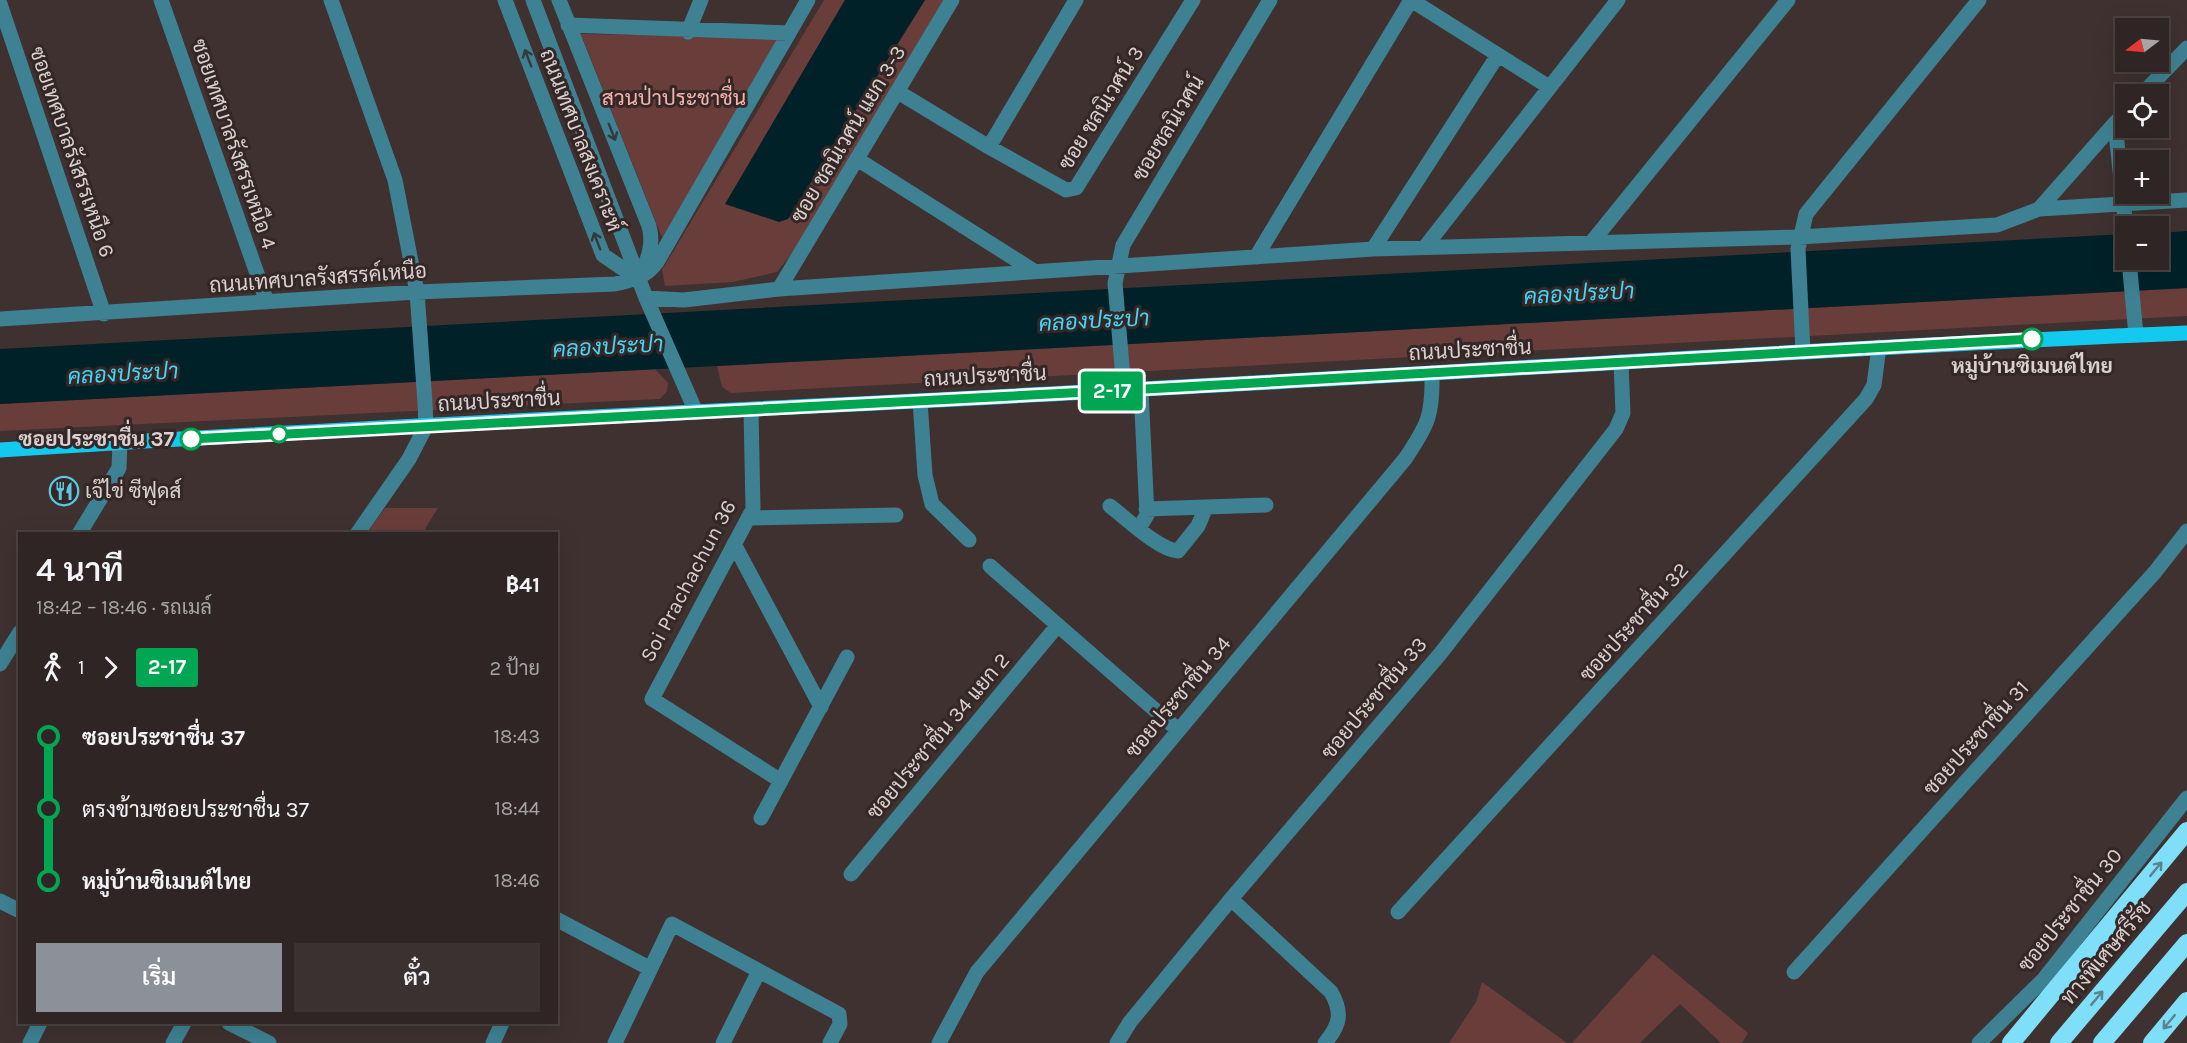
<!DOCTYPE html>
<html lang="th">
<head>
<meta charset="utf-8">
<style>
	body { margin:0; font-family:Karla,Sarabun,sans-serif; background:#3a3131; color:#f1f3f6; height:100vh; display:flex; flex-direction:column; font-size:22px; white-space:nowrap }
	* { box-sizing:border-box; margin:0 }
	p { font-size:20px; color:#a7a5a6 }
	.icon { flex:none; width:33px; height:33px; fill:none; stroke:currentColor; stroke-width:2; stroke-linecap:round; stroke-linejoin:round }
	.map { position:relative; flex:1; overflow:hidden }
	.sheet { position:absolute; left:18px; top:532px; width:540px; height:492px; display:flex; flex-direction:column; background:#2e2524; border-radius:0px; box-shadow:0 6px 24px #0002,0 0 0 2px #494241 }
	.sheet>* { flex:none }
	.badge { padding:0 12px; border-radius:4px; font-size:21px; line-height:39px }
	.needle { width:39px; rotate:254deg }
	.buttons { position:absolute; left:2115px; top:18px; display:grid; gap:12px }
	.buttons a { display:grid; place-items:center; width:54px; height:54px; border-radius:0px; background:#2e2524; box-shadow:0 6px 24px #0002,0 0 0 2px #494241; font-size:30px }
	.map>.badge { position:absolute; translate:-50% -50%; box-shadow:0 0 0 3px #fff }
	.legs { display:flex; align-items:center; gap:9px; height:66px; padding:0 18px; font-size:20px }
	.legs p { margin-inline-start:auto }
	.summary { display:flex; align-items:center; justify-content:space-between; height:102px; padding:0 18px }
	h1 { font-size:33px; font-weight:600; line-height:45px }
	.button { display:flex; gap:12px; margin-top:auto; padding:12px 18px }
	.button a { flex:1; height:69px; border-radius:0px; background:#8c9099; color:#fff; font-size:24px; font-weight:600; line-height:69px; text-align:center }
	.button a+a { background:#3a3131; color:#f1f3f6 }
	ul { padding:0 18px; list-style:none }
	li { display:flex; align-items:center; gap:21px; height:72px; font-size:22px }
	li i { display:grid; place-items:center; width:9px; height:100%; margin:0 8px; background:currentColor }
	li i::after { content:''; width:15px; height:15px; margin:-8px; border:4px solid; border-radius:50%; background:#2e2524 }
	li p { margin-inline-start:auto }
	li:first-child i { background:linear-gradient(#0000 50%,currentColor 0) }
	li:last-child i { background:linear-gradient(currentColor 50%,#0000 0) }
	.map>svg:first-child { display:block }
	.green { fill:#693d3a }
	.water { fill:#012129 }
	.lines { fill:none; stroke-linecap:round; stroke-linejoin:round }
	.minor { stroke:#3e8192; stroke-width:15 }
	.major { stroke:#12caef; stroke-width:15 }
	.highway { stroke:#80dff8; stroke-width:18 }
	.oneway { stroke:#36393c }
	.oneway2 { stroke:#5a838f }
	.line-1-casing { stroke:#fff; stroke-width:14 }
	.line-1 { stroke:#00a651; stroke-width:9 }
	.stop-1-dot { fill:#fff; stroke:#00a651; stroke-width:3 }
	.labels { text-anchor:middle; stroke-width:6; stroke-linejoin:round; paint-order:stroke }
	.park-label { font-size:21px; fill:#f6b3ae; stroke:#342726 }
	.street-label { font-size:21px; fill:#d9d1d0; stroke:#342726 }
	.stop-label { font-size:21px; font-weight:bold; fill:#d9d1d0; stroke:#342726 }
	.poi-label { font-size:21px; fill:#d9d1d0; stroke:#342726; text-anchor:start }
	.water-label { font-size:22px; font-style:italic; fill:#41d8fa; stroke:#342726 }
</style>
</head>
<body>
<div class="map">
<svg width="2187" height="1043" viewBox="0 0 2187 1043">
	<rect width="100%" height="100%" fill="#3e3130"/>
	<path class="green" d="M 824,0 L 845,0 L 726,204 L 788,219 L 925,0 L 948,0 L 803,240 L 777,272 L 733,282 L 665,286 L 662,270 Z
		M 581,34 L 781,37 L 663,240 Z
		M 2187,288 L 2187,316 L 731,393 L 722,387 L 717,366 Z
		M 655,369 L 668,383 L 667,391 L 660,399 L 0,431 L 0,404 Z
		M 385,508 L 438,508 L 422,534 L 366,534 Z
		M 1653,954 L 1748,1033 L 1742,1043 L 1721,1043 L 1680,1004 L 1640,1043 L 1572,1043 Z
		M 1482,982 L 1567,1043 L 1449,1043 L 1476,1002 Z"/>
	<path class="water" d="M 845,0 L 925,0 L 788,219 L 779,222 L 725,204 Z
		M 2187,231 L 2187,288 L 0,404 L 0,349 L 2125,234 L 2126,260 L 2158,260 L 2159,233 Z"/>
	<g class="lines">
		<path class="minor" d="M 161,0 L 267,302
			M 331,0 L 395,180 L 417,292 L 425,403 L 426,426 L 409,459 L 357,534
			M 505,0 L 603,255 L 638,279
			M 533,0 L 646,298 L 696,412
			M 559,0 L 649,226 C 654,244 648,260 640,276
			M 0,4 L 104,314
			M 568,25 L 789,33
			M 688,32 L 701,0
			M 898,92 L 989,147 L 1066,190 L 1076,188 L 1193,0
			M 2142,94 L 2187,48
			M 2126,112 L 2115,123 L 2126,228
			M 989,147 L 1076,0
			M 857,159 L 1034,271
			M 2039,209 L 2187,200
			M 1591,243 L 1788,0
			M 1425,247 L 1618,0
			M 1373,249 L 1498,55
			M 1256,257 L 1411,0 L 1549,87
			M 2129,260 L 2136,335
			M 779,289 L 952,0
			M 646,298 L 684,300 L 779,289 L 1373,249 L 1799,237 L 1997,225 L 2039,209 L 2115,123
			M 0,319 L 417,292 L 615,284 C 633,280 646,277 657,262 L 808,0
			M 1803,352 L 1798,249 L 1806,214 L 1979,0
			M 1124,390 L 1115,283 L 1123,245 L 1270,0
			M 920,401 L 925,475 L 932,504 L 969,540
			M 751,410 L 753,509 L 652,699 L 781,781
			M 1110,506 C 1126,518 1159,550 1178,551 L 1198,526 L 1206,507
			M 1146,509 L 1266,505
			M 748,518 L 896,515
			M 1139,528 L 1147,515 L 1141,390
			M 79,534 L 119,468 L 120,442
			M 734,544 L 821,707
			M 990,566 L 1178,730
			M 0,664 L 20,632
			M 761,818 L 847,657
			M 851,874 L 1058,625
			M 1231,899 L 1331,992 C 1343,1013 1340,1025 1325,1043
			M 0,901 L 20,911
			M 1398,912 L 1866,399 L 1874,385 L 1879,347
			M 556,919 L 649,968
			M 1794,972 L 2155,572 L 2187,531
			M 229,1023 L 269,1043
			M 30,1043 L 40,1023
			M 173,1043 L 184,1023
			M 493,1043 L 502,1023
			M 615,1043 L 672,924 L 839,1014 L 840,1024 L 830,1043
			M 723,1043 L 759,971
			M 939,1043 L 977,972 L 1405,459 C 1428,425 1433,415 1432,373
			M 1117,1043 L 1130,1022 L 1231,899 L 1440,654 L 1616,429 L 1623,413 L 1621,362
			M 1979,1043 L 2044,979 L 2187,798"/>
		<path class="major" d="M 0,450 C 381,425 762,410 1143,389 C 1491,371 1839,347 2187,333"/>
		<path class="highway" d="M 2011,1043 L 2187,831
			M 2059,1043 L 2187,892
			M 2102,1043 L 2187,943
			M 2152,1043 L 2187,1001"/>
	</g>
	<defs><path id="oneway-shaft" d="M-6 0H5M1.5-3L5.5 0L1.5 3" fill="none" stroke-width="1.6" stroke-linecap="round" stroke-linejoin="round" transform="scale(1.5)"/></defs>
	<g class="oneway">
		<use href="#oneway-shaft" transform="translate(528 58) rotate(-111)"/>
		<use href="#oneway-shaft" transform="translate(612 132) rotate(68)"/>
		<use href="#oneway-shaft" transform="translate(597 241) rotate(-111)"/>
	</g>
	<g class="oneway2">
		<use href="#oneway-shaft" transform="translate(2156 869) rotate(-50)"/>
		<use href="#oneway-shaft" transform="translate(2097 998) rotate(-50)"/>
		<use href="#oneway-shaft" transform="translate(2169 1022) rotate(130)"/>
	</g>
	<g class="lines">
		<g class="line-1-casing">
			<path id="line-1" d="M 191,439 L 1164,388 L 2032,339"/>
		</g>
		<use href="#line-1" class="line-1"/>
	</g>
	<defs>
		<g id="restaurant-ring" transform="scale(1.5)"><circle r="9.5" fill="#342726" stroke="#59c8e4" stroke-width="1.5"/><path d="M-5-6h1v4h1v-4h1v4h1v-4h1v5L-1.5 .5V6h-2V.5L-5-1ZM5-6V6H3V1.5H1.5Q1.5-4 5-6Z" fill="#59c8e4"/></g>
	</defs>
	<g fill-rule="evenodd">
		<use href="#restaurant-ring" x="64" y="491"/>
	</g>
	<g class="stop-1-dot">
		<circle cx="2032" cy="339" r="10"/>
		<circle cx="279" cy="434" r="8"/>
		<circle cx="191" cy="439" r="10"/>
	</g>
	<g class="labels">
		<g class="park-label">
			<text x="674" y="105">สวนป่าประชาชื่น</text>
		</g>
		<g class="street-label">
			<text transform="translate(1101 108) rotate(-58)" y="7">ซอย ชลนิเวศน์ 3</text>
			<text transform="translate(1168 128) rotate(-59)" y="7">ซอยชลนิเวศน์</text>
			<text transform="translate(848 134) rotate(-59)" y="7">ซอย ชลนิเวศน์ แยก 3-3</text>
			<text transform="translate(581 140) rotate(69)" y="7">ถนนเทศบาลสงเคราะห์</text>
			<text transform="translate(234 144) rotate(71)" y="7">ซอยเทศบาลรังสรรเหนือ 4</text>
			<text transform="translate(72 152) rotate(71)" y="7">ซอยเทศบาลรังสรรเหนือ 6</text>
			<text transform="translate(318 278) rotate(-4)" y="7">ถนนเทศบาลรังสรรค์เหนือ</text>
			<text transform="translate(1470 350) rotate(-3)" y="7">ถนนประชาชื่น</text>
			<text transform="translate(985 376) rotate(-3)" y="7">ถนนประชาชื่น</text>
			<text transform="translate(499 401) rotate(-3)" y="7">ถนนประชาชื่น</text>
			<text transform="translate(688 581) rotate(-62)" y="7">Soi Prachachun 36</text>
			<text transform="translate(1634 622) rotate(-48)" y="7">ซอยประชาชื่น 32</text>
			<text transform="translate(1178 697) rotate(-50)" y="7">ซอยประชาชื่น 34</text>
			<text transform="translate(1374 698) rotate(-50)" y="7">ซอยประชาชื่น 33</text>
			<text transform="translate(938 736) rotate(-50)" y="7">ซอยประชาชื่น 34 แยก 2</text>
			<text transform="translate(1976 738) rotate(-48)" y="7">ซอยประชาชื่น 31</text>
			<text transform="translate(2070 910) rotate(-51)" y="7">ซอยประชาชื่น 30</text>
			<text transform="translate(2106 953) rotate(-50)" y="7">ทางพิเศษศรีรัช</text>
		</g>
		<g class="stop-label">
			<text x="2032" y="373">หมู่บ้านซิเมนต์ไทย</text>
			<text x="174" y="446" text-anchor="end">ซอยประชาชื่น 37</text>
		</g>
		<g class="poi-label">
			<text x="85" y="498">เจ๊ไข่ ซีฟูดส์</text>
		</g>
		<g class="water-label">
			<text transform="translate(1579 293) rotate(-3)" y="8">คลองประปา</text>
			<text transform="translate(1094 320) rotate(-3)" y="8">คลองประปา</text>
			<text transform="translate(608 346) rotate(-3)" y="8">คลองประปา</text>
			<text transform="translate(123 373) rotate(-3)" y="8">คลองประปา</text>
		</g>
	</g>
</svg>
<div class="buttons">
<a><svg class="needle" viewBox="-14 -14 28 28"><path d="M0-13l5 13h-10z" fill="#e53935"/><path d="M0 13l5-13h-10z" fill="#a7a5a6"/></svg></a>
<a><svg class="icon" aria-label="locate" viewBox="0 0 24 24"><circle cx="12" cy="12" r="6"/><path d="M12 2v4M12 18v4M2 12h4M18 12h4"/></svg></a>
<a>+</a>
<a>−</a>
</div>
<b class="badge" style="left:1112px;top:391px;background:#00a651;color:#fff">2-17</b>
<section class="sheet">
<div class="summary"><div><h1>4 นาที</h1><p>18:42 – 18:46 · รถเมล์</p></div><b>฿41</b></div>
<div class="legs"><svg class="icon" aria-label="walk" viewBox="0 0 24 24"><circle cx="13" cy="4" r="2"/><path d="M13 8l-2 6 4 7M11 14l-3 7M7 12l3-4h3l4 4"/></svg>1<svg class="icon" aria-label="forward" viewBox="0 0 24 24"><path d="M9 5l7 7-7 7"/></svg><b class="badge" style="background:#00a651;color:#fff">2-17</b><p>2 ป้าย</p></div>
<ul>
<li><i style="color:#00a651"></i><b>ซอยประชาชื่น 37</b><p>18:43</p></li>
<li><i style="color:#00a651"></i><span>ตรงข้ามซอยประชาชื่น 37</span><p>18:44</p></li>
<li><i style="color:#00a651"></i><b>หมู่บ้านซิเมนต์ไทย</b><p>18:46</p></li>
</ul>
<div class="button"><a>เริ่ม</a><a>ตั๋ว</a></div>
</section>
</div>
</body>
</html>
